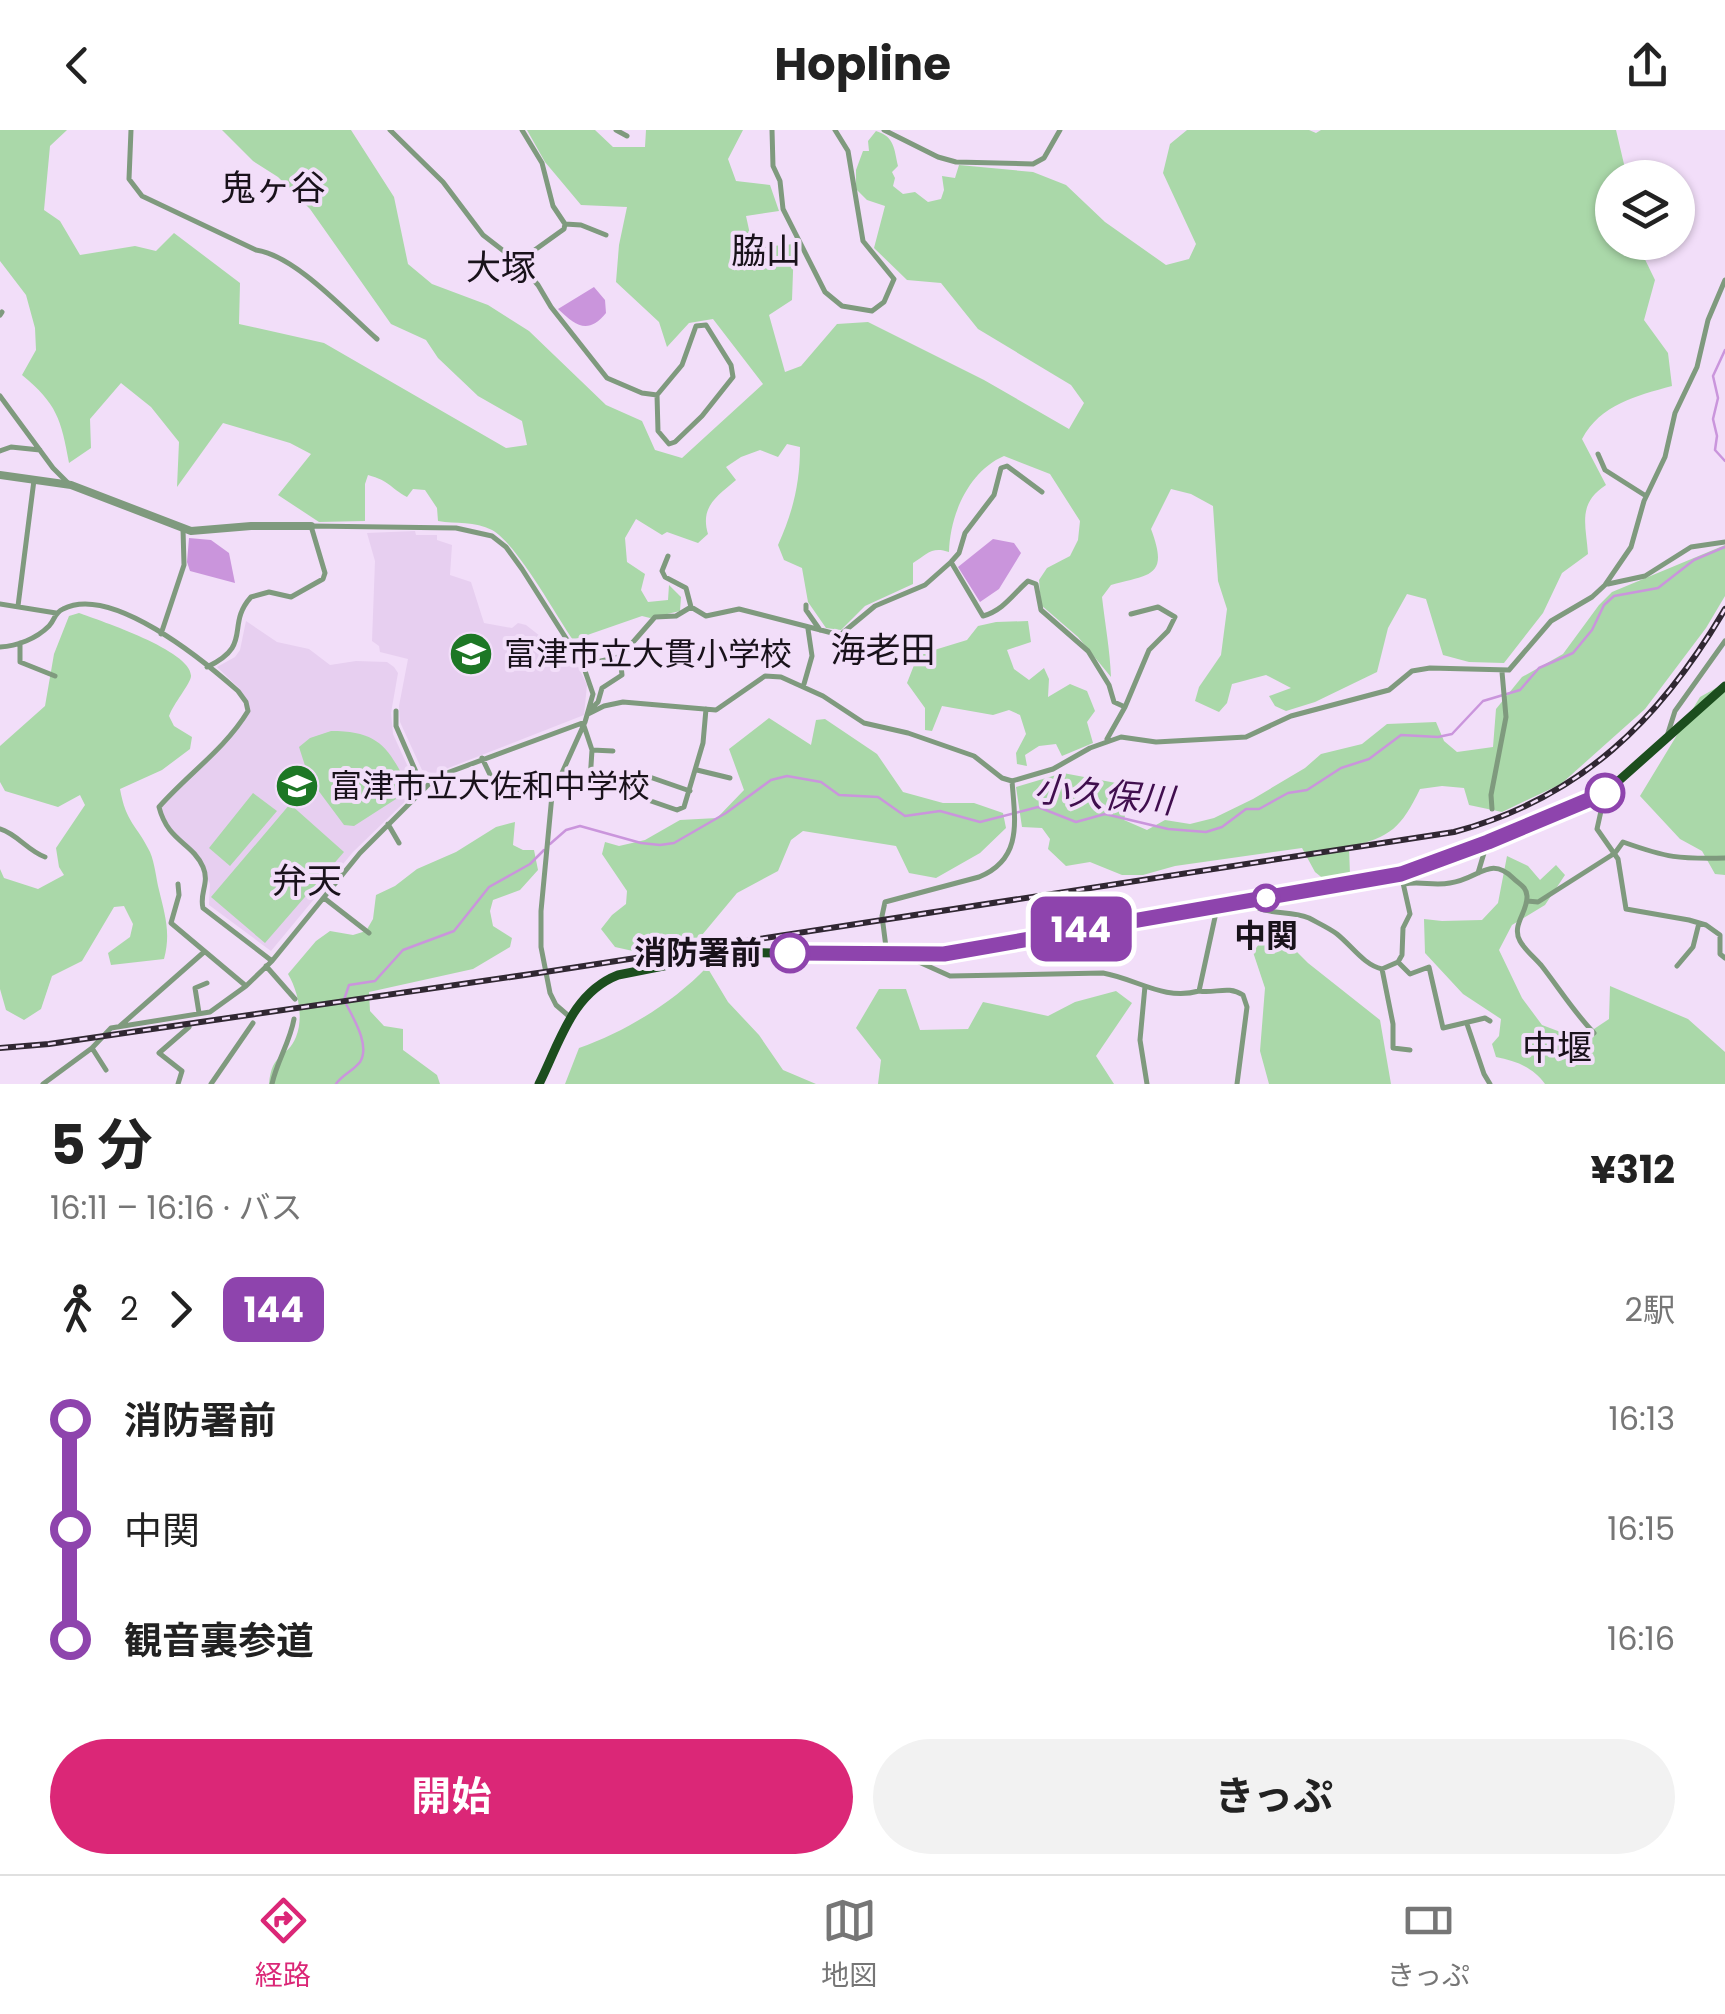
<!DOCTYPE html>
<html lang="ja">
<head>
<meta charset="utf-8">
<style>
	body { margin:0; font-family:Poppins,"Noto Sans JP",sans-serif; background:#f2f2f2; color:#222; height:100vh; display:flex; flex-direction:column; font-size:38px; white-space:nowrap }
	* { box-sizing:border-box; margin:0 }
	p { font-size:32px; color:#767676 }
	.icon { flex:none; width:55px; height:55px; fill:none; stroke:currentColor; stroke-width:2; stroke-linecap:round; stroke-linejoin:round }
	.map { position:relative; height:954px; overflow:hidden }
	.side { display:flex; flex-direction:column; background:#fff; flex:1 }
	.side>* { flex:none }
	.badge { padding:0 20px; border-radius:15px; font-size:35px; line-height:65px }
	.controls { position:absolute; left:1595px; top:30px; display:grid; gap:20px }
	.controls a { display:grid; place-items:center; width:100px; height:100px; border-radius:50%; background:#fff; box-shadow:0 2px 8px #0004; font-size:50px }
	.map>.badge { position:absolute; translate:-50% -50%; box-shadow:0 0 0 5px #fff }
	.legs { display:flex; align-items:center; gap:15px; height:110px; padding:0 50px; font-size:32px }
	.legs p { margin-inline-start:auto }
	.summary { display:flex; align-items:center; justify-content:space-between; height:170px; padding:0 50px }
	h1 { font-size:55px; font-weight:700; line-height:75px }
	.cta { display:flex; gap:20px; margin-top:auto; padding:20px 50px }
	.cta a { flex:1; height:115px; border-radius:60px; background:#db2777; color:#fff; font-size:40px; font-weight:700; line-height:115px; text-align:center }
	.cta a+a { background:#f2f2f2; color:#222 }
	ul { padding:0 50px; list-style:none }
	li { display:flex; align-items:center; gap:35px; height:110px; font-size:38px }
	li i { display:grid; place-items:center; width:15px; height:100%; margin:0 12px; background:currentColor }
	li i::after { content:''; width:25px; height:25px; margin:-12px; border:8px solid; border-radius:50%; background:#fff }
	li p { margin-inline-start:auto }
	li:first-child i { background:linear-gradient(#0000 50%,currentColor 0) }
	li:last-child i { background:linear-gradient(currentColor 50%,#0000 0) }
	header { display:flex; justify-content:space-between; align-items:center; height:130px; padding:0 50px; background:#fff; font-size:45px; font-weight:700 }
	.menu { display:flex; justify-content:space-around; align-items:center; height:140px; border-top:2px solid #e0e0e0; background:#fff; font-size:28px; color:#767676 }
	.menu a { display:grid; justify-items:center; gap:5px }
	.menu .selected { color:#db2777 }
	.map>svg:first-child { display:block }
	.built { fill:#e7cff0 }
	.green { fill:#aad8a9 }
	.water { fill:#ca95dc }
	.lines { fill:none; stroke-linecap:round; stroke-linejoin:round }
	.stream { stroke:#ca95dc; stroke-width:2.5 }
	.minor { stroke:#7f9a7e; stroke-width:5 }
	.tertiary { stroke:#7f9a7e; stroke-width:8 }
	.trunk { stroke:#1c4e1e; stroke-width:9 }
	.rail-casing { stroke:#302732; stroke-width:6 }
	.rail { stroke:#f2def9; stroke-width:2.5; stroke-dasharray:8; stroke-linecap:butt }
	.line-1-casing { stroke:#fff; stroke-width:22 }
	.line-1 { stroke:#8e44ad; stroke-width:15 }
	.stop-1-dot { fill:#fff; stroke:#8e44ad; stroke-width:5 }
	.labels { text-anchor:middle; stroke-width:8; stroke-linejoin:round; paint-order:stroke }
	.poi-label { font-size:32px; fill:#19121b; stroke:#f2def9; text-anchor:start }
	.stop-label { font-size:32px; font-weight:bold; fill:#19121b; stroke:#f2def9 }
	.neighbourhood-label { font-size:35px; fill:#19121b; stroke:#f2def9 }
	.water-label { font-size:35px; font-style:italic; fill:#400e4e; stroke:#f2def9 }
</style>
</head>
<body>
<header><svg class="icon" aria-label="back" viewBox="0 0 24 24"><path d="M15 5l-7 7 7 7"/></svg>Hopline<svg class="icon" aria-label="share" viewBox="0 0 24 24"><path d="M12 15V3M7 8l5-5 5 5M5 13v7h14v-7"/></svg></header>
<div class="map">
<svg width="1725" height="954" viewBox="0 0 1725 954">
	<rect width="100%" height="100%" fill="#f2def9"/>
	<path class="built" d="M 415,401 L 416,405 L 437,405 L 437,410 L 452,415 L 450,445 L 471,452 L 484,493 L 512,498 L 518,493 L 526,495 L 554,517 L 561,528 L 576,532 L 587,555 L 584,585 L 433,644 L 422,640 L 400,592 L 399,576 L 408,529 L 380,522 L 379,516 L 372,511 L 375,431 L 367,403 Z
		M 246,491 L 277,512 L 309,519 L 330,535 L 356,531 L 387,532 L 394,537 L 398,543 L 391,583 L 393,604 L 418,659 L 353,722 L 271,821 L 209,775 L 210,754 L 205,743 L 196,724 L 164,696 L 162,682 L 162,673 L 223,615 L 245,584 L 247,577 L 240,559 L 217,537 L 235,527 L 240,520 Z"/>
	<path class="green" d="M 0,0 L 67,0 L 50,16 L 44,80 L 60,91 L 80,125 L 135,116 L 156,121 L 174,103 L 240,153 L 239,194 L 324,213 L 506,318 L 527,315 L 522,291 L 478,266 L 438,228 L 426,210 L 391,194 L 310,79 L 278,47 L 253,31 L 222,0 L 351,0 L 394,67 L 408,134 L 432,154 L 488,175 L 529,201 L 606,275 L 642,291 L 655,320 L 682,328 L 763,254 L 713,189 L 689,193 L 667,217 L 659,192 L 616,152 L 619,115 L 627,77 L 581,75 L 545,32 L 527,0 L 595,0 L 613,17 L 645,17 L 646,0 L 743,0 L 728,29 L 736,51 L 770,55 L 779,81 L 746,86 L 753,118 L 794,114 L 792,170 L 769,185 L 785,242 L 801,236 L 837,194 L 868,192 L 984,250 L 1069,299 L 1084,273 L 1071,255 L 978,199 L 941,153 L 907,150 L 874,118 L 885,76 L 867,70 L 856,59 L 856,40 L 863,21 L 869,21 L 868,11 L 876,1 C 895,7 894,19 898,36 L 892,42 L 895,48 L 893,56 L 903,64 L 915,62 L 928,72 L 941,69 L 944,60 L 942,46 L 955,48 L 959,35 L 1033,42 L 1066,55 L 1105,92 L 1166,135 L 1189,129 L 1196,114 L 1163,43 L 1170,14 L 1187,0 L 1309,0 L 1316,3 L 1321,0 L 1616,0 L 1627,47 L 1612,48 L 1612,112 L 1637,113 L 1655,150 L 1644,190 L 1668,223 L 1672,256 C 1636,266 1601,274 1582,309 L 1606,355 C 1577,374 1586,394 1588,424 L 1562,443 L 1543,483 L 1504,533 L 1469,532 L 1443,525 L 1426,469 L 1407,464 L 1388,498 L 1377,542 L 1315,572 L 1286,581 L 1275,576 L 1269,566 L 1291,558 L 1266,545 L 1232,554 L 1227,573 L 1219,582 L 1195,571 L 1199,557 L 1221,525 L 1227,479 L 1218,451 L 1213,376 L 1191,364 L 1171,359 L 1151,399 C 1169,447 1151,444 1111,455 L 1102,467 C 1105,494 1110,520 1111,547 L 1078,507 L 1041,475 L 1039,450 L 1047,438 L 1070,426 L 1078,410 L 1080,391 L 1050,344 L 1004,326 C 969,341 950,384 949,422 C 932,416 927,424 913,433 L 913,454 L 865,476 L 841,500 L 826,498 L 808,472 L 802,438 L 784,430 L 778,415 C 793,382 800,353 800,317 L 787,314 L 778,327 L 760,320 L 741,327 L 726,337 L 736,350 C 716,367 700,377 708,404 L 698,413 L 667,402 L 662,405 L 636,389 L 625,408 L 627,432 L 645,444 L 641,460 L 648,472 L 668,470 L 669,455 L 681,467 L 680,481 L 650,488 L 642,486 L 573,510 C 555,484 517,414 492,400 C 475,391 456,394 438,391 L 437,378 L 425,360 L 413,359 L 407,367 C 389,357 390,351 368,345 L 365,354 L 365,391 L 319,392 L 278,365 L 311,324 L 290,313 L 223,293 L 177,357 L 179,312 L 151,277 L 121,253 L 90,289 L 91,318 L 69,333 C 61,289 57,274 22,245 L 36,220 L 35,198 L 26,165 L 0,131 Z
		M 1725,415 L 1725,466 L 1706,498 L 1645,579 L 1561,654 L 1502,682 L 1469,675 L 1464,658 L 1442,656 L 1420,659 C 1401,698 1391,707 1349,717 L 1350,745 L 1325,750 L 1315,742 L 1302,718 L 1175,736 L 1143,745 L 1122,745 L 1090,732 L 1066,736 L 1048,719 L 1050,709 L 1042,698 L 1022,697 L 1016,657 L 1063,643 L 1132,656 L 1124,690 L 1147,700 L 1165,690 L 1190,694 L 1214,688 L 1253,669 L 1305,638 L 1321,624 L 1362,614 L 1387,594 L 1436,592 L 1444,611 L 1457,622 L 1493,617 L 1496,579 L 1522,547 L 1563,524 L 1599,475 L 1612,462 Z
		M 79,483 C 101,491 192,521 191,546 C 191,553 173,574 169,586 L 174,596 L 192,607 L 190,619 L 162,640 L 120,659 C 126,693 137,695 150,722 C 155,734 156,748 159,760 C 165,785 171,803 164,829 L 111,835 L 108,823 L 130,807 L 133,794 L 124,776 L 114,777 L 82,831 L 52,846 L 41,879 L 24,890 L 6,880 L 0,859 L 0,739 L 4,748 L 38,759 L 64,745 L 59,737 L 56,718 L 85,675 L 80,665 L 58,677 L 5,661 L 0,652 L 0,616 L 45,576 L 54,524 L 69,486 Z
		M 1028,491 L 1031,512 L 1007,520 L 1014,539 L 1029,550 L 1044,538 L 1049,549 L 1048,567 L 1070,554 L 1087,561 L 1095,581 L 1087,592 L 1093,613 L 1062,626 L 1056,614 L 1039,616 L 1025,625 L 1027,636 L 1017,634 L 1016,623 L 1026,604 L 1020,585 L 1009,580 L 993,585 L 942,576 L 932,601 L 925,600 L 925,578 L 907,553 L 918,525 L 967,510 L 978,496 L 996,492 Z
		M 1725,553 L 1725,745 L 1715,744 L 1702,721 L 1680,709 L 1640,666 L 1700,567 Z
		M 769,588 L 811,615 L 816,590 L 825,589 L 877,624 L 903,662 L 943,673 L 974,673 L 1003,683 L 1006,698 L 980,723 L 936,748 L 909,743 L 896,716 L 803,701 L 791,710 L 778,741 L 737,763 L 702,805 L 687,813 L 656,811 L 633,821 L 615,817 L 601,799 L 612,785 L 626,774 L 627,761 L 602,724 L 605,712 L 619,716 L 645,710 L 680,690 L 717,688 L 744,660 L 729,619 Z
		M 331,601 C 381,601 389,619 410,660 L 354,696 L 344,695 L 309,648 L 299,617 L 310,608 Z
		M 253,663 L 277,681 L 230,736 L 209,718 Z
		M 290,674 L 344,722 L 265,813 L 211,767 Z
		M 515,692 L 513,715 L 523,720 L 534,720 L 538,740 L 520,760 L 493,770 L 490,781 L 493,796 L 512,808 L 510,817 L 473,839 L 369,862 L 370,881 L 384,896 L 403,899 L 403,920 L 437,945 L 440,954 L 269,954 C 272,921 287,929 296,907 C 304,887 298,861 288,844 L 316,811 L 330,801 L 353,805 L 366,801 L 373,789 L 376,765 L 395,756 L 417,739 L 456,722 L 496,697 Z
		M 1507,726 L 1528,736 L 1540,750 L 1556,735 L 1565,745 L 1545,775 L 1512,795 L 1499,820 L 1522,868 L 1542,895 L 1579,909 L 1609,889 L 1610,856 L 1688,889 L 1725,922 L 1725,954 L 1545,954 C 1533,937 1516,931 1496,927 L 1492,914 L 1499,906 L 1501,889 L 1463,864 L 1425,823 L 1424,789 L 1442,791 L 1482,790 L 1498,773 Z
		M 1272,797 L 1308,833 L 1380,890 L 1391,954 L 1269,954 L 1260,921 L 1265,858 L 1253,822 Z
		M 707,837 L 728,872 L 759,905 L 783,940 L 816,954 L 565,954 L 579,918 C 625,902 674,872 707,837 Z
		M 879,859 L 906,859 L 920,900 L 968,899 L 983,872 L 1048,886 L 1075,872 L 1116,861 L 1132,873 L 1096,926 L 1114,954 L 878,954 L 881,930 L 856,898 Z"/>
	<path class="water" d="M 594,157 L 605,170 L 606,183 C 588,205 576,196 558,179 Z
		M 189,408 L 211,410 L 229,423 L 235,453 L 190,441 L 187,432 Z
		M 993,409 L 1014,413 L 1021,423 L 999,459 L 980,472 L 958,437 Z"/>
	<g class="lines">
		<path class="stream" d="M 1725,220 L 1713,246 L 1718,268 L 1713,289 L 1717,306 L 1715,320 L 1725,331
			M 550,714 L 566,700 L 580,696 L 641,713 L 660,715 L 674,713 L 726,683 L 771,650 L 787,646 L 821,652 L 839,665 L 878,667 L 905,686 L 940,681 L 980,692 L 1038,677 L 1076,692 L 1105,684 L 1168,699 L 1206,702 L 1222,697 L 1246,679 L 1259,679 L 1288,663 L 1307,660 L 1341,638 L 1369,629 L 1401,605 L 1438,607 L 1452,604 L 1483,571 L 1520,560 L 1539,538 L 1573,523 L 1592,500 L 1604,475 L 1614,466 L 1658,458 L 1694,430 L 1725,417
			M 336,954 C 342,945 353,941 360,932 C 371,915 352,886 344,870 L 349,855 L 375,851 L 403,820 L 454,801 L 489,757 L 530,734 L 544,720"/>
		<path class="minor" d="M 131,0 L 129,49 L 142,66 L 256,120 C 296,126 346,182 377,209
			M 390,0 L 443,52 L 483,105 L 518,132 L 538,155 L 551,177 L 607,248 L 642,263 L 657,265
			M 616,0 L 627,6
			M 772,0 L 773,36 L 780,51 L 783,79 L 825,162 L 842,176 L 872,181 L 884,172 L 894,149 L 863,111 L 848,21 L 835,0
			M 884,0 L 938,27 L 956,32 L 1033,34 L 1044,28 L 1060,0
			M 565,94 L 581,95 L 606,105
			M 518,132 L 564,99 L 565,94 L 553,76 L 542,33 L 522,0
			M 0,185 L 2,182
			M 706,195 L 731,235 L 733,247 L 702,286 L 675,312 L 669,314 L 658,301 L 657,265 L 682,235 L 696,196 Z
			M 0,266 L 53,338 L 68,353
			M 0,321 L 11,317 L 40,320
			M 1598,324 L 1605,340 L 1646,366
			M 668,426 L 662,441 L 665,447 L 686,458 L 691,477
			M 951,432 L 983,486 C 1004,480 1013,464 1028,451 L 1036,454 L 1041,480 L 1088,521 L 1109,555 L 1114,572 L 1125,577 L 1107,609
			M 1608,454 L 1645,446 L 1691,417 L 1725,412
			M 0,474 L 56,483
			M 806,475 L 806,480 L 820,500
			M 18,476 L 34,350
			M 161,504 L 184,435 L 183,399
			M 20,513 L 20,532 L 55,546
			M 0,517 C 17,516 36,509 49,496 C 55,490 54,483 63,479 C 111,454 203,530 238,561 L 246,572 L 248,581 C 225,619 188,644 159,677 C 168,712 192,712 203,737 C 210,753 199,763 203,778 L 272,831
			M 583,535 L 619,527
			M 207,537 C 254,515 225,496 251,467 L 269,462 L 291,467 L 323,449 L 325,443 L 311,396 L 456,398 L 492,406 L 506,417 L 522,439 L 583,535 L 593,564 L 585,592 L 552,665 L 541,781 L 541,817 L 550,863 L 556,875 L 571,888
			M 804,554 L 812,526 L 808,499
			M 1125,577 L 1149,520 L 1168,501 L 1175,487 L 1158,477 L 1131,484
			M 591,579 L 598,572 L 602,558 L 622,545 L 620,527 L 655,487 L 676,486 L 691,477 L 706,486 L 739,479 L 840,505 L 875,476 L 925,455 L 951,432 L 959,423 L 965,403 L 994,365 L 1001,338 L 1007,336 L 1042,362
			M 396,581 L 396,596 L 423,658
			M 588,584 L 604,576 L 623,572 L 716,580 L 765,546 L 781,547 L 823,566 L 864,593 L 908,603 L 974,626 L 1002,648 L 1012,651 L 1053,639 L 1090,618 L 1121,607 L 1156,612 L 1246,607 L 1291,586 L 1389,560 L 1412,541 L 1430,538 L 1509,540 L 1551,491 L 1592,467 L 1605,455 L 1631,417 L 1644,371 L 1665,327 L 1675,283 L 1697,237 L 1708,190 L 1725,150
			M 584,596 L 592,620 L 590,651
			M 1668,603 L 1675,581 L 1725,511
			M 592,620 L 613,621
			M 482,628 L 495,655 L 521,662
			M 697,640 L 730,648
			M 641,644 L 690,661
			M 619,660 L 677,680 L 684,677 L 703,613 L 706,579
			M 1605,663 L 1597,699 L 1618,729 L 1626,779 L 1689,790 L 1706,795 L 1720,805 L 1720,824 L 1725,828
			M 1492,679 L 1491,665 L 1506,587 L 1502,542
			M 388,694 L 399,713
			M 0,699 C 17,704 28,721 45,727
			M 1478,743 L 1487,713
			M 178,754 L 179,765 L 171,793 L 246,856
			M 1404,754 C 1420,751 1434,756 1450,753 C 1479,749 1490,725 1513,748 C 1520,755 1526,756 1527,766 C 1528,782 1511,795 1520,811 C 1525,820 1534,827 1541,835 C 1559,858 1573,881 1594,903
			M 324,768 L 369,803
			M 1247,771 C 1264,787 1289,779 1309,788 C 1318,793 1329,798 1337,804 C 1352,816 1364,835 1382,839 L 1398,832 L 1402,825 L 1403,798 L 1410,784 L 1401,744
			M 1527,771 L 1538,772 L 1615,723 L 1623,712 C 1668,728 1678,729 1725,728
			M 887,825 L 882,786 L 885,772 L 979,747 C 1023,729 1015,691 1012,651
			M 910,828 L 950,846 L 1103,843 C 1137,849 1164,871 1199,861 L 1217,778
			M 1398,832 L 1410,844 L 1429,837 L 1443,898 L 1485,888 L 1490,891
			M 266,836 L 295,869
			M 1677,836 L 1693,817 L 1699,793
			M 1382,839 L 1393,894 L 1393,918 L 1410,920
			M 1145,856 L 1140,910 L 1147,954
			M 1199,861 C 1215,864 1228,855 1243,865 L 1247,877 L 1237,954
			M 199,883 L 195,858 L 207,853
			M 1467,894 L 1484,944 L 1490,954
			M 120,896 L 204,822
			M 92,918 L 106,940
			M 43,954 L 92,918 L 111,898 L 210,882 L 246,856 L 272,831 L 360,723 L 436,647 L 585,592
			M 178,954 L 182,941 L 159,923 L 189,897
			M 211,954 L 253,893
			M 272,954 C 277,931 290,912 294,889"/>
		<path class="tertiary" d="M 0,345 L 71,355 L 191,401 L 251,396 L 311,396"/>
		<path class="trunk" d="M 539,954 C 560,912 572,863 618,845 L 734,822 L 907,826 L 944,823 L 1401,744 L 1488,712 L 1605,663 L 1725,556"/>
		<g class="rail-casing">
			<path id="rail" d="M 0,918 L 49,914 L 545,842 L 1454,702 C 1581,668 1660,590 1725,479"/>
		</g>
		<use href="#rail" class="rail"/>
	</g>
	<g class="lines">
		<g class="line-1-casing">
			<path id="line-1" d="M 790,823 L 944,824 L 1401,744 L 1488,712 L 1605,663"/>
		</g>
		<use href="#line-1" class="line-1"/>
	</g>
	<defs>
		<g id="school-disc" transform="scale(2.25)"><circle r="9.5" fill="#1d7725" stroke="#f2def9"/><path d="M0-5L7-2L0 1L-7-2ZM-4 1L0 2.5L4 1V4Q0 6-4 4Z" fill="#fff"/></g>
	</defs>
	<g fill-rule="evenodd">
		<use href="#school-disc" x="471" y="524"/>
		<use href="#school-disc" x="297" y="656"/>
	</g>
	<g class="stop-1-dot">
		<circle cx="1605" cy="663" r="18"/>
		<circle cx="1266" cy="768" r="12"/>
		<circle cx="790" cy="823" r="18"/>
	</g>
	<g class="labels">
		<g class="poi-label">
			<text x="504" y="535">富津市立大貫小学校</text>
			<text x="330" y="667">富津市立大佐和中学校</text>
		</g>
		<g class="stop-label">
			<text x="1266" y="817">中関</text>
			<text x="762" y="834" text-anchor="end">消防署前</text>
		</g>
		<g class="neighbourhood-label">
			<text x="273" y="70">鬼ヶ谷</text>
			<text x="766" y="133">脇山</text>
			<text x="501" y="150">大塚</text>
			<text x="883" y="532">海老田</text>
			<text x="307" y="763">弁天</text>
			<text x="1557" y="930">中堰</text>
		</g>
		<g class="water-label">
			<text transform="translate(1104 665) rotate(5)" y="12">小久保川</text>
		</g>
	</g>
</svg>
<div class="controls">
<a><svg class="icon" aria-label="layers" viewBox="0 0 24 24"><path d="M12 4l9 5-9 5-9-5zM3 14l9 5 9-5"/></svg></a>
</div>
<b class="badge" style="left:1081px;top:799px;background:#8e44ad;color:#fff">144</b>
</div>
<section class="side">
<div class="summary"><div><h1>5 分</h1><p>16:11 – 16:16 · バス</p></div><b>¥312</b></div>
<div class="legs"><svg class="icon" aria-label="walk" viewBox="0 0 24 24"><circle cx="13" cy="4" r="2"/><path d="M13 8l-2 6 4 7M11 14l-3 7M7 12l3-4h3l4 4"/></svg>2<svg class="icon" aria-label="forward" viewBox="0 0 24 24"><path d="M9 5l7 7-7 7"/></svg><b class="badge" style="background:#8e44ad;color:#fff">144</b><p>2駅</p></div>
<ul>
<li><i style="color:#8e44ad"></i><b>消防署前</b><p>16:13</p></li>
<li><i style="color:#8e44ad"></i><span>中関</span><p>16:15</p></li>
<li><i style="color:#8e44ad"></i><b>観音裏参道</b><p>16:16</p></li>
</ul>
<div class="cta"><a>開始</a><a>きっぷ</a></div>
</section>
<nav class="menu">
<a class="selected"><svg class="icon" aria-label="directions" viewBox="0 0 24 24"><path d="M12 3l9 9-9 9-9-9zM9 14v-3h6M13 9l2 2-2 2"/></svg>経路</a>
<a><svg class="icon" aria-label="map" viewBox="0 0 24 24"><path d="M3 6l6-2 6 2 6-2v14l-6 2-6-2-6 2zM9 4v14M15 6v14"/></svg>地図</a>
<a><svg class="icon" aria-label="tickets" viewBox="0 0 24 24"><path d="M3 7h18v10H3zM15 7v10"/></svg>きっぷ</a>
</nav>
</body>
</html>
